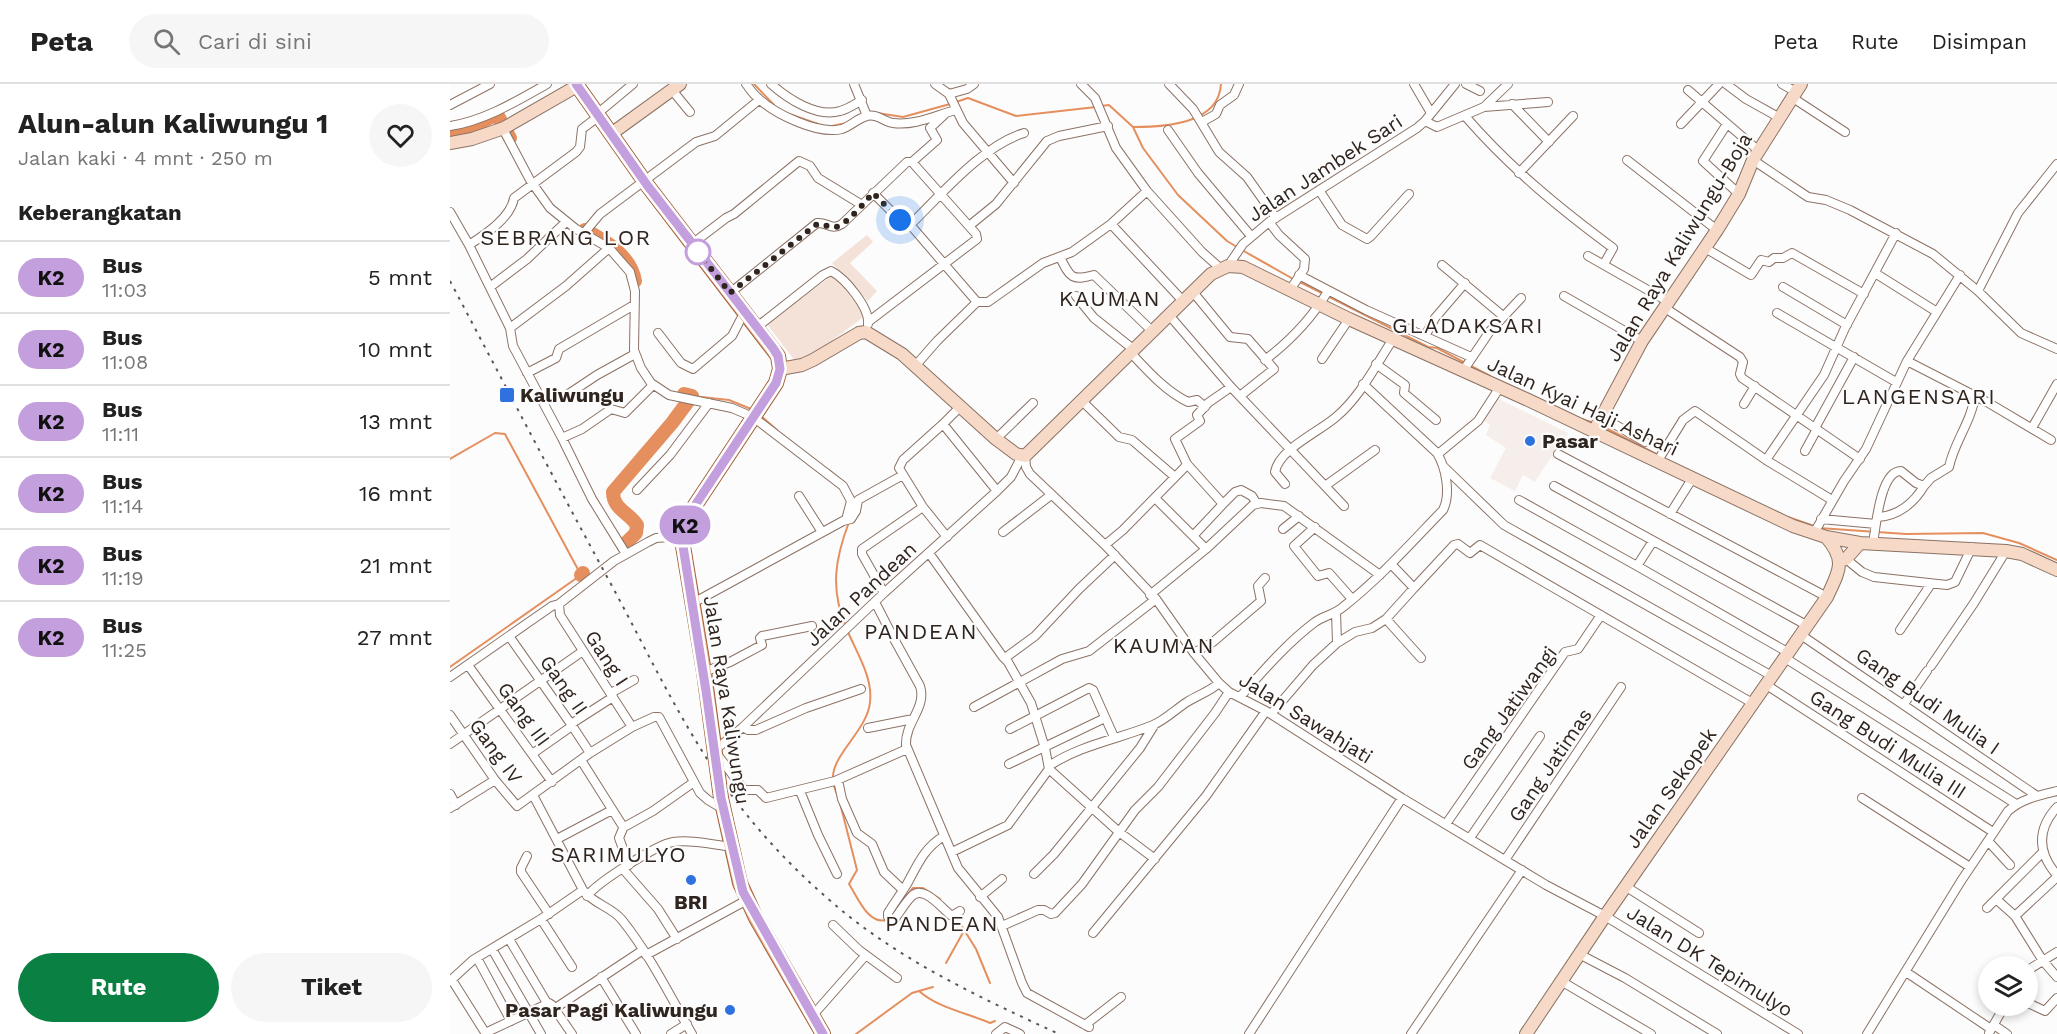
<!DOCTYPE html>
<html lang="id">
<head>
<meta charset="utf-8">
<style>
	body { margin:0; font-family:"Work Sans",sans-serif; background:#f6f6f6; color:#222; height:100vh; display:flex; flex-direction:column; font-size:22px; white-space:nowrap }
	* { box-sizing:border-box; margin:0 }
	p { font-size:20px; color:#767676 }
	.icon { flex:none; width:33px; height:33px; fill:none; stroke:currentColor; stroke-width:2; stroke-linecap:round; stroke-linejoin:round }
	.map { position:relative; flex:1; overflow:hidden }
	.drawer { display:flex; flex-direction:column; background:#fff; width:450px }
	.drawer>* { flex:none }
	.badge { padding:0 12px; border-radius:20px; font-size:21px; line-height:39px }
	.fabs { position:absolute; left:1528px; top:872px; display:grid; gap:12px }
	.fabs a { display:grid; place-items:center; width:60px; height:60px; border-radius:50%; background:#fff; box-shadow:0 3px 9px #0003; font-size:30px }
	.you { position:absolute; width:30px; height:30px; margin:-15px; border:4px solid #fff; border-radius:50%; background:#1a73e8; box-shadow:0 0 0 9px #1a73e833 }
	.map>.badge { position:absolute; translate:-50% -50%; box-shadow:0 0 0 3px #fff }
	h2 { padding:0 18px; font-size:22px; line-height:54px }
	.round { display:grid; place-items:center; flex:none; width:63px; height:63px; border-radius:32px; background:#f6f6f6 }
	.overview { display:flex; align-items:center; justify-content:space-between; height:102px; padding:0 18px }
	h1 { font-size:28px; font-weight:700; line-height:45px }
	.action { display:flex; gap:12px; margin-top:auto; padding:12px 18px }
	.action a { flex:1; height:69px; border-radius:36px; background:#0b8043; color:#fff; font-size:24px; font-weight:700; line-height:69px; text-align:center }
	.action a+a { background:#f6f6f6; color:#222 }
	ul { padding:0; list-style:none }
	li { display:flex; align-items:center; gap:18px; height:72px; padding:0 18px; border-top:2px solid #e0e0e0 }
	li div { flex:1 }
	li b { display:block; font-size:22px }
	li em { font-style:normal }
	li .badge { min-width:66px; font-weight:700; text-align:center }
	header { display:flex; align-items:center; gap:36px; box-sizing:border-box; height:84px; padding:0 30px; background:#fff; border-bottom:2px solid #e0e0e0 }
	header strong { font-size:28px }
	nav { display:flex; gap:33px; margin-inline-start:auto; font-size:21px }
	.search { width:420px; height:54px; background:#f6f6f6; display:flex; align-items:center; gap:15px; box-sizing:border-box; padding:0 21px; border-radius:33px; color:#767676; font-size:22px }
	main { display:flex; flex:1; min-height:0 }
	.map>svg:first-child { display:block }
	.built { fill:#f6eeea }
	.green { fill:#f4e2d9 }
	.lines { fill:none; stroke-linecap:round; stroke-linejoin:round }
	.stream { stroke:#e58f5e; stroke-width:2 }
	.river { stroke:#e58f5e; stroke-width:14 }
	.street-casing { stroke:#8b7264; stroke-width:10 }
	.secondary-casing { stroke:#8b7264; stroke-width:14 }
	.primary-casing { stroke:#a25f37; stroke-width:16 }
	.street { stroke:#fff; stroke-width:8 }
	.secondary { stroke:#f6d9c7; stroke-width:12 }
	.primary { stroke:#ecb28f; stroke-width:14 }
	.rail { stroke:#5d5550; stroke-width:2; stroke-dasharray:3 6; stroke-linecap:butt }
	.line-casing { stroke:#fff; stroke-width:14 }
	.line { stroke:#c3a0dd; stroke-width:9 }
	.walk { stroke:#2f241e; stroke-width:6; stroke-dasharray:0 10.8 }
	.stop-dot { fill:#fff; stroke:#c3a0dd; stroke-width:3 }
	.poi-dot { fill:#2f72df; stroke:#fcfcfc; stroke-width:2 }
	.labels { text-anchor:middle; stroke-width:4.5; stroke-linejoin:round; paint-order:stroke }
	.street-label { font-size:20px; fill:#2f241e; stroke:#fcfcfc }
	.poi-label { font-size:20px; font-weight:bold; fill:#2f241e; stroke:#fcfcfc; text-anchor:start }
	.quarter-label { font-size:22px; letter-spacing:1.5px; fill:#2f241e; stroke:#fcfcfc }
</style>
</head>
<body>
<header>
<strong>Peta</strong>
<div class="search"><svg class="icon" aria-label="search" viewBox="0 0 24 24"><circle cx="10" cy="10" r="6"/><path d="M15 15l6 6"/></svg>Cari di sini</div>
<nav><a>Peta</a><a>Rute</a><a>Disimpan</a></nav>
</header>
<main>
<section class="drawer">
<div class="overview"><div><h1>Alun-alun Kaliwungu 1</h1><p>Jalan kaki · 4 mnt · 250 m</p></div><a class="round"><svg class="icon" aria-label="heart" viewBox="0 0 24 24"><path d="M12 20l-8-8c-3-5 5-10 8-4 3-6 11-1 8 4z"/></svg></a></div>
<h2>Keberangkatan</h2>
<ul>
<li><span class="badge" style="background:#c3a0dd;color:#111">K2</span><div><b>Bus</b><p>11:03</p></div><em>5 mnt</em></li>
<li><span class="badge" style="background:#c3a0dd;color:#111">K2</span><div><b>Bus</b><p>11:08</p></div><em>10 mnt</em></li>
<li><span class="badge" style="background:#c3a0dd;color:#111">K2</span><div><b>Bus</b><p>11:11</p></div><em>13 mnt</em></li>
<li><span class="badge" style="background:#c3a0dd;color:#111">K2</span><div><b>Bus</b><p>11:14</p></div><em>16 mnt</em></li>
<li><span class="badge" style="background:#c3a0dd;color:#111">K2</span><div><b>Bus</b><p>11:19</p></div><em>21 mnt</em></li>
<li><span class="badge" style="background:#c3a0dd;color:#111">K2</span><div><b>Bus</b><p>11:25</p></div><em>27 mnt</em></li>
</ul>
<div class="action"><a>Rute</a><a>Tiket</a></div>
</section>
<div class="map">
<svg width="1607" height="950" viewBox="0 0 1607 950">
	<rect width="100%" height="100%" fill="#fcfcfc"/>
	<path class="built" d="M 1045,313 L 1118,349 L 1105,374 L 1101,373 L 1085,398 L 1073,391 L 1065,407 L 1040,394 L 1056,364 L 1036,351 L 1040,341 L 1033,336 Z"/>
	<path class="green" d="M 417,151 L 423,158 L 400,179 L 427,207 L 418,217 L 382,179 Z
		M 383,191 L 416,231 L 366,269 L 345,277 L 317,240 Z"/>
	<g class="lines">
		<path class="stream" d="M 304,0 L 324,21
			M 506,18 L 518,14 L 566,32 L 646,23
			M 651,22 L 659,21 L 683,43 L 693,64 L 728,111 L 777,157 L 787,163
			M 427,29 L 453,33 L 500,20
			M 342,31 L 368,40
			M 382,42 L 397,39
			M 684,43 C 715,43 769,40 771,0
			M 792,166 L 845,196
			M 850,198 L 978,263 L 987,264 L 1040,292
			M 242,312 L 279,316 L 301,325
			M 311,332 L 327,346
			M 1132,335 L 1144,339
			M 1152,342 L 1208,371
			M 0,375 L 45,349 L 55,350 L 131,491 L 0,583
			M 379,386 L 396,400 L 404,415
			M 1338,433 L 1364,442
			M 1369,444 L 1456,450 L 1533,449 L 1569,459 L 1607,476
			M 396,543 C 380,505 385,475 399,438
			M 387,710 C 385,705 382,699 383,693 C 383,670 418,645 420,618 C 423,594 407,569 398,548
			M 390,719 L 407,786 L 399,800 C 408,814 418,841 437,836
			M 442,829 L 463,804 L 473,804 L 490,815
			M 506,833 L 526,865 L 540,899
			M 496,879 L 515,845
			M 469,907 C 488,924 517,929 540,939 L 545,937
			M 406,950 L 462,909 L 483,903"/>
		<path class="river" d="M 0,48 L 25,41 L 47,30 L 60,54
			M 135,146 C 156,157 181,172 185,197
			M 174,461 L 186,449 L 187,441 C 178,428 163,425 163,408 L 222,339 L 242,312 L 234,310
			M 131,491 L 133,489"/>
		<g class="street-casing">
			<path id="street" d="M 296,0 C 300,5 303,10 308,14 C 325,30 368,51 392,45 C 401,42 408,34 417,32 C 427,29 434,38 443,39 C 465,42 486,31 506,26
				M 321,0 C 338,15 367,34 390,27 C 398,25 405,20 412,16
				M 404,0 L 417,32
				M 485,0 L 499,10 L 513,39 L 564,99
				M 631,0 L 645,14 L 666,64 L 697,107 L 752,168 L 770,184
				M 719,0 L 743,25 L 769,68 L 797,93 L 826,134
				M 964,0 L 981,29
				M 1016,0 L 1030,7
				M 1276,0 L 1296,15 L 1330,34
				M 1332,0 L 1346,8
				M 222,6 L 240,28
				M 1238,6 L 1309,67
				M 499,10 L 517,5 L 524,0
				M 1343,14 L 1395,48
				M 1062,20 L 1099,58
				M 0,21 L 40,0
				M 1034,23 L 1098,18
				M 147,30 L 183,0
				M 1015,32 C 1059,83 1109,124 1163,164 L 1154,180
				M 975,37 L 987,43 L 1034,23 L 1058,0
				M 752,38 L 766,30 L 770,21 L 784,11 L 789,0
				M 1231,40 L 1269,0
				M 1277,40 L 1253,77 L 1289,110
				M 0,42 C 34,37 67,17 97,0
				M 53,45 L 80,96 L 100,124 L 126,145 L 159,164 L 180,188 L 185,207 L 184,266 L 191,284 L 201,299 L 219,311 L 282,324 L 303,333 L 393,402 L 401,417 L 396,436
				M 718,46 L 748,89 L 801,152
				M 1177,76 L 1267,146
				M 1303,76 L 1358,113 L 1376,116 L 1400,126 L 1483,170 L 1528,207 L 1571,249 L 1607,265
				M 462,78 L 487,56 L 480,44 L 495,30
				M 1069,89 L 1123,32
				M 869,106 L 892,141 L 917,155 L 921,152 L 959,110
				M 423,109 L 454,140 L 463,144 L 527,218
				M 0,128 L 19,161 L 60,244 L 63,262 L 112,354 L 142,415 L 176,470
				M 819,138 L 829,151 L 855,175 L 854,185 L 840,206
				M 661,140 L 733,217
				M 460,141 C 492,110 532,62 574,49
				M 519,142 L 546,120 L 597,57 L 609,52 L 658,42
				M 134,149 L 150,130 L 246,58 L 265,52 L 309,16
				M 242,160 L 276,134 L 284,130 L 349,77 L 360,82 L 368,94 L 412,121
				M 19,161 C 34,151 61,134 64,114 L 126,68 L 130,63 L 132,45 L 149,32
				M 1255,164 L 1301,191 L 1311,176 L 1319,178 L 1324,174 L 1333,174 L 1342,169 L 1414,210
				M 1138,172 L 1219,218
				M 610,173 C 620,194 622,197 644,191 L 702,247
				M 992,181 L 1053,232
				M 778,182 L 793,160 L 819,138 L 967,44 L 975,37 L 1005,0
				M 1425,189 L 1487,228
				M 849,191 L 916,226 L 1021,273
				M 40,203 L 77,175 L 116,138
				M 1333,203 L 1397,241
				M 1528,207 L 1568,129 L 1607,80
				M 743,208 L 780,253 L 798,255 L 824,285 L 790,312
				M 280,209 L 367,139 C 378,138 381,147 392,140 L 457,78 L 462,78 L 526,150 L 527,155 L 418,238
				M 626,212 L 644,234 L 683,265
				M 1114,212 L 1192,257
				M 1215,224 L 1290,273 L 1293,278 L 1290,290 L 1292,294 L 1410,375
				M 1327,229 L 1446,298
				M 719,231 L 781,303 L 894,422
				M 307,243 L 373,191 L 381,187 C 395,194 420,224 418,240
				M 60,244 L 116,202 L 159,164
				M 208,249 L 231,279 L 243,285 L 282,252 L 295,227
				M 975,252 L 985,234 L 1015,199
				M 680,268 C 697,286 715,307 738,318 L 747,316 L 755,323
				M 872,275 L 899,235
				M 815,276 C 840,257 862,234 878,207
				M 1457,277 L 1537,318 L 1601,356
				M 926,280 L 955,301 L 954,309 L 986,336
				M 466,281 L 487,257 L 527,218 L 538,218 L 593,179 L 622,168 L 661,140 L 697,107
				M 1013,287 L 1040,247 L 1071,214
				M 77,289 L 106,274 L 109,265 L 184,221
				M 117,311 L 147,291 L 185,270
				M 632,317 L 669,353 L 682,356 L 725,393
				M 1294,320 L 1305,302
				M 510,323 L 493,340 L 547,407
				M 1152,333 L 1195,358
				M 493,340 L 453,376 L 449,384 L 473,423 L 497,453
				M 1365,344 L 1404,273
				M 1582,344 L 1607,300
				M 112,354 L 132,345 L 161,325 L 175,329 L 203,301
				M 546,355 L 583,319
				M 1355,367 L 1367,345
				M 988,370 L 1028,337 L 1050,303
				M 1108,370 L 1377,513
				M 575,372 L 576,383 L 580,390 L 655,461 L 706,515 L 744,569 L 769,599 L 779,608 L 816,627 L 952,714 L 1096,801 L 1155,832 L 1348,950
				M 1316,376 L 1374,291 L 1395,244 L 1446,149
				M 1207,378 L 1233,336 L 1245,327 L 1316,376 L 1382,416
				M 737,380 L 773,420 L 743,452
				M 994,383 L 1054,441 L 1322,592
				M 835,400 L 825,388 C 829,365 869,348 886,333 C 910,313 926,281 943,255
				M 875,402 L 925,366
				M 1104,402 L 1358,542
				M 187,406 L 220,371 L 259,319
				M 349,412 L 372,448
				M 705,414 L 756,465
				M 1069,416 L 1187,482 L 1203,457
				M 773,420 L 785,408 L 791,406 L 802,412 L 807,420
				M 1220,430 L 1242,395
				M 1428,433 C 1448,432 1464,419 1474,402
				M 1371,435 L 1426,440
				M 865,443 L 844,462 L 868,492 L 879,489 L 902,515
				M 833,445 L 849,432
				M 553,448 L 601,411
				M 1364,449 L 1394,397 L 1416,365 L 1457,277 L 1510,191
				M 1423,459 C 1426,443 1430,387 1451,387 L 1466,399 L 1474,402 L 1481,394 L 1499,383 C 1504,358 1522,337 1525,311
				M 655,461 L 673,446 L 734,384 L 737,380 L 725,355 L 750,337 L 747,331 L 758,319 L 781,303
				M 479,469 L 553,573 L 558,578 L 581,619 L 595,664 L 599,685 L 669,748 L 705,775
				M 1396,475 L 1412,488 L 1424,493 L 1497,501 L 1505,498 L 1522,463
				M 1187,482 L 1339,569
				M 964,504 L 1004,461 L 1008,460 L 1020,469 L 1030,461 L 1304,620
				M 434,509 L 412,470 L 412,465 L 473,423
				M 700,511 L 756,465 L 803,421 L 811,419 L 834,422 L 930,491
				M 425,518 L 443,553 L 470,602 C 477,624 455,638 456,661 L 508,784 L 548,833 L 572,899 L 577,909 L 639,943
				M 243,519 L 393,437 L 401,435 L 406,427 L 408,416 L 453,391
				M 109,520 L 110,531 L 182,643
				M 886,528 L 887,559
				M 936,535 L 971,574
				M 1450,546 L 1481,500
				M 1351,551 L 1587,712
				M 59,552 L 121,640 L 140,669
				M 744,569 L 763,558 L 811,517 L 808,502 L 815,494
				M 555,574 L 585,552 L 629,505 L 665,471
				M 1335,574 L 1566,720
				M 18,581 L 102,698
				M 1481,582 L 1524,519 L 1556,467
				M 254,588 L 280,578 L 312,561 L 310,554 L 312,552 L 362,542
				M 0,593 L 102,522 L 109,520 L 164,477 L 198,458 L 206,454 L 233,452
				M 1315,600 L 1543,748
				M 161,609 L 184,596
				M 790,613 C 813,587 837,559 865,538 C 874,532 885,530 893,523 C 930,494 961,459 993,426 C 1001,410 996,384 987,369 L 913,300
				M 1454,620 L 1477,587
				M 524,623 L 612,575 L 639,567 L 706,515
				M 821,630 L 863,581 L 887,559 L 905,548 L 922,544 L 936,535 L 964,504 L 941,480
				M 0,631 L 45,696 L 67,722 L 140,669 L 182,643 L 204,633 L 209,633 L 250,709 L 258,716 L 273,725
				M 121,640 L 163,613
				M 293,643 L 298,646 L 306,646 L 356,624 L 411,605
				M 418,644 L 463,635
				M 560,645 L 639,604 L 643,606 L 664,653
				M 0,660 L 133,567
				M 265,666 L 293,643 L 434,509 L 547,407 L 561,393 L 572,372
				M 82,670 L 122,642
				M 267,670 L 294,706 L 308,706 L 316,714 L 385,697 L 457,665
				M 131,676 L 172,741 L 176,742 L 203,727 L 244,698
				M 559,680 L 655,634
				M 599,682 C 630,661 669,655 703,641 C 715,636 726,625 737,618 C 748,611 759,608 769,599
				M 388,696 L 392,715 L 407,749 L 422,760 L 434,788 L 453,806
				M 350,707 L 368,751 L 387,790
				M 0,710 L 6,721
				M 83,711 L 133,806 C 143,820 162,823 172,836 C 200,871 220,912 242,950
				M 1412,714 L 1520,783
				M 1607,723 C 1587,745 1587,768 1607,791
				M 0,724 L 45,696
				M 996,740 L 1115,568 L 1128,565 L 1151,531
				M 174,742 L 169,754 L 179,781
				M 494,752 C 474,764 468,780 457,800 C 451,810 444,819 438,829 L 438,833 L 443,837 C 449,830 454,820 461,813 C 473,799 492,825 502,832 L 510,827
				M 1020,754 L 1090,652
				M 107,755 L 162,726
				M 1538,757 L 1560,781
				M 502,768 L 558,741 L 599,685
				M 77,772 L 71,784 L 71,788 L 99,830
				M 1055,776 L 1171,603
				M 173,785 L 208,825 L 227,855
				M 584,790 L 604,770 L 690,664 L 705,640
				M 1175,802 L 1249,849
				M 137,812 C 148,798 206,761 223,758 C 241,755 264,761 282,763
				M 530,813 L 552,795
				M 1546,815 L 1565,832 L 1593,877 L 1607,893
				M 1537,824 L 1593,768
				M 1565,832 L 1607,793
				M 91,835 L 122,883
				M 383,841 L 409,866 L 447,894
				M 552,842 L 588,826 L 594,826 L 601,830 L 605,829 L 632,800 L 685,726 L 708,703 L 765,629 L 779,608
				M 643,849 L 756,712 L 816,627
				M 59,855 L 97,919
				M 42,865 L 91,950
				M 1129,870 L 1175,894 L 1267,950
				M 196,871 L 297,816
				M 27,874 L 61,937
				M 1578,886 L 1607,868
				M 1456,888 L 1541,945
				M 151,893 L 186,950
				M 2,896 L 36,950
				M 0,897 L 23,876 L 91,835 L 133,806
				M 1111,897 L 1201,950
				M 1578,919 L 1595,927 L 1607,914
				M 104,925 L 193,866
				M 363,931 L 416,871
				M 635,941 L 671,913
				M 1544,941 L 1557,950
				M 35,949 L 99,919 L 102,921 L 122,950
				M 1539,949 L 1555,921
				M 221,950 L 237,940
				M 546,950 L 555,943 L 570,950
				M 799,950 L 952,714
				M 961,950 L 1072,786
				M 1417,950 L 1511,797 L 1558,727 C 1571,715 1590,711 1607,707"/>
		</g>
		<g class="secondary-casing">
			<path id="secondary" d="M 161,50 L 230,0
				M 0,59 L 22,55 L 54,44 L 127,2
				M 330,285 L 352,281 L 363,276 L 409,249 L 416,248 L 452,270 L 546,355 L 566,370 L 575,372 L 761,190 L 778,182 L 793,183 L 899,235 L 1076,315 L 1343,442 L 1376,453 L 1410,459 L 1556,467 L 1572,470 L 1607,486
				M 1144,347 L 1192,257 L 1267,146 L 1289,110 L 1303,76 L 1351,0
				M 1389,477 L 1396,475 L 1410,459
				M 1076,950 L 1155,832 L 1377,513 C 1389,487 1397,477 1376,453"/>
		</g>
		<g class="primary-casing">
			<path id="primary" d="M 126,0 L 197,101 L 328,272 L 330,285 L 326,299 L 238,432 L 233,445 L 233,462 L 254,588 L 271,714 L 290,799 L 306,834 L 373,950"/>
		</g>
		<use href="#street" class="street"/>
		<use href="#secondary" class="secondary"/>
		<use href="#primary" class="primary"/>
		<path class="rail" d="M 0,197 C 54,299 107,401 162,502 C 196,565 227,631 267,690 C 301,742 347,790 396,830 C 460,881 535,916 609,950"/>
	</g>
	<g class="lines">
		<g class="line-casing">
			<path id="line" d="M 126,0 L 197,101 L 323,264 L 328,272 L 330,285 L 326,299 L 238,432 L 234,445 L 233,462 L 256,607 L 271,714 L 293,808 L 373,950"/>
		</g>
		<use href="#line" class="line"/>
		<path class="walk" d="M 248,168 L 280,209 L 367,140 C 374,139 379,145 386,143 C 397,140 415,118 423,109 L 450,136"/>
	</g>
	<circle class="stop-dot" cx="248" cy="168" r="12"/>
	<g class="poi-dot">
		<rect x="49" y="303" width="16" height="16" rx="3"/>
		<circle cx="1080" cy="357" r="6"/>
		<circle cx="241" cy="796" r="6"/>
		<circle cx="280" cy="926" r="6"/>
	</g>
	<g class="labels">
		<g class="street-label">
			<text transform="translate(875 84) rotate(-33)" y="7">Jalan Jambek Sari</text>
			<text transform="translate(1229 163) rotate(-59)" y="7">Jalan Raya Kaliwungu-Boja</text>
			<text transform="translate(1133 322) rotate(25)" y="7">Jalan Kyai Haji Ashari</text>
			<text transform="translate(411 510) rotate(-43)" y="7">Jalan Pandean</text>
			<text transform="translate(157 574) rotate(57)" y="7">Gang I</text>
			<text transform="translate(114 601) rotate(55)" y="7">Gang II</text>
			<text transform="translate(277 616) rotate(81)" y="7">Jalan Raya Kaliwungu</text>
			<text transform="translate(1478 617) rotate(35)" y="7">Gang Budi Mulia I</text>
			<text transform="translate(1059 624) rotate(-54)" y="7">Gang Jatiwangi</text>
			<text transform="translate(74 630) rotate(54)" y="7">Gang III</text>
			<text transform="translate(856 634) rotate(32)" y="7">Jalan Sawahjati</text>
			<text transform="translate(1438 660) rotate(33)" y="7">Gang Budi Mulia III</text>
			<text transform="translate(46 667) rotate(54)" y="7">Gang IV</text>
			<text transform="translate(1100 681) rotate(-56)" y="7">Gang Jatimas</text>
			<text transform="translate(1221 704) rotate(-55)" y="7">Jalan Sekopek</text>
			<text transform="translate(1260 877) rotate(32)" y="7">Jalan DK Tepimulyo</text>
		</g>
		<g class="poi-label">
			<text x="70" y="318">Kaliwungu</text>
			<text x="1092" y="364">Pasar</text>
			<text x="241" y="825" text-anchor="middle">BRI</text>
			<text x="268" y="933" text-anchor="end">Pasar Pagi Kaliwungu</text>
		</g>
		<g class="quarter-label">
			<text x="116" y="161">SEBRANG LOR</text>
			<text x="660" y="222">KAUMAN</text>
			<text x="1018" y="249">GLADAKSARI</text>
			<text x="1469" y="320">LANGENSARI</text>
			<text x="471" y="555">PANDEAN</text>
			<text x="714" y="569">KAUMAN</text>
			<text x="169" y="778">SARIMULYO</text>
			<text x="492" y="847">PANDEAN</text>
		</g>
	</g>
</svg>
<div class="fabs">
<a><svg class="icon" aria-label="layers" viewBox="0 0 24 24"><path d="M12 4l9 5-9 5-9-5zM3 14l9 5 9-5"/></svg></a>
</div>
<div class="you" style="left:450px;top:136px"></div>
<b class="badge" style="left:235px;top:441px;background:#c3a0dd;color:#111">K2</b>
</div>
</main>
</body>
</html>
